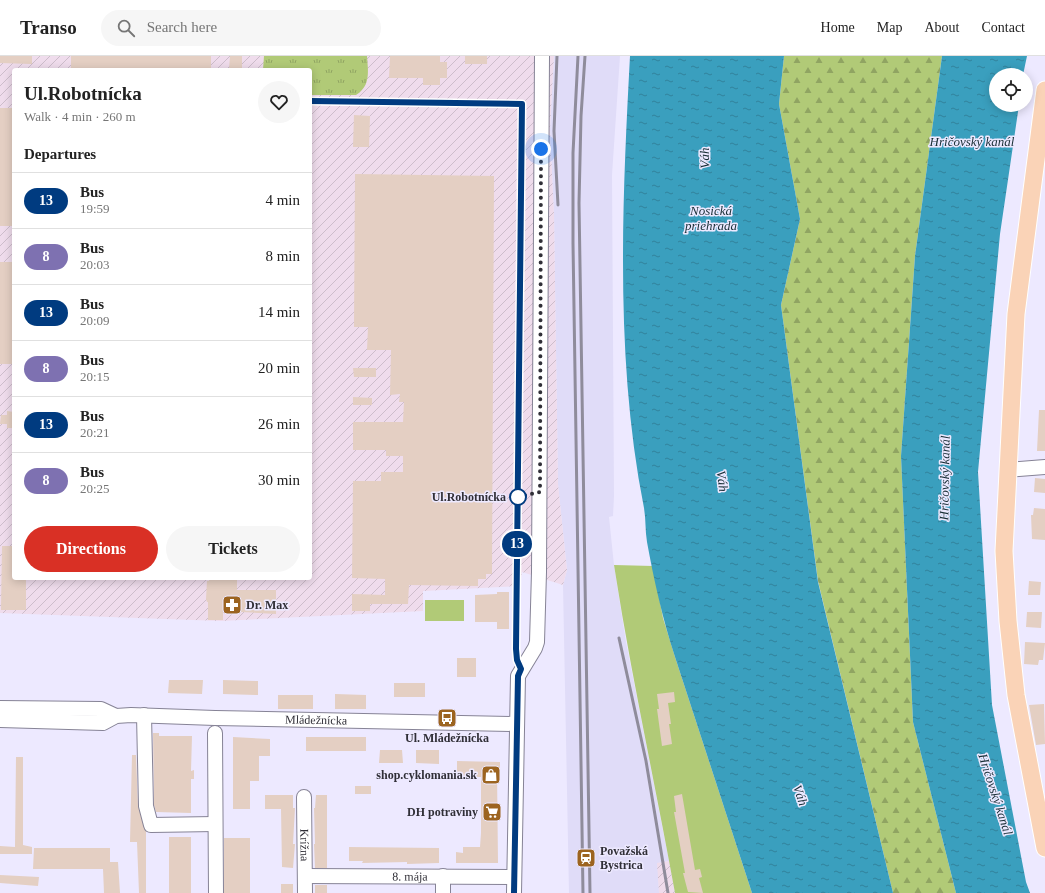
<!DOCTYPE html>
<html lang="en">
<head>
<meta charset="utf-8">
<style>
	body { margin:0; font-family:"Times New Roman",serif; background:#f6f6f6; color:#222; height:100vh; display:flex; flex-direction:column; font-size:15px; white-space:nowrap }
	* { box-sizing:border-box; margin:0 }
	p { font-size:13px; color:#767676 }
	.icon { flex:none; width:22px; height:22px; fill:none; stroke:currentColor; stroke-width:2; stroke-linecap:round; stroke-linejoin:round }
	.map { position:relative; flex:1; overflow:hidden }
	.sheet { position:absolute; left:12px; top:12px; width:300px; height:512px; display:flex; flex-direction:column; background:#fff; border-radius:4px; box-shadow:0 2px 10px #0003 }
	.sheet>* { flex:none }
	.badge { padding:0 8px; border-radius:13px; font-size:14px; line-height:26px }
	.tools { position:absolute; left:989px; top:12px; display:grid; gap:8px }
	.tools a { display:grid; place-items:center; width:44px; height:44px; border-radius:50%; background:#fff; box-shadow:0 2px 10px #0003; font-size:20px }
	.you { position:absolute; width:20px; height:20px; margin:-10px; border:3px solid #fff; border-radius:50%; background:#1a73e8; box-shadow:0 0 0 6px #1a73e833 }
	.map>.badge { position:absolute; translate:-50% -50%; box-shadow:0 0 0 2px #fff }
	h2 { padding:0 12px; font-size:15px; line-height:36px }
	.round { display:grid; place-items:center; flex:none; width:42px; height:42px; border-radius:21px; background:#f6f6f6 }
	.head { display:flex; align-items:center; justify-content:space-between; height:68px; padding:0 12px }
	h1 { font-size:19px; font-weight:800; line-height:30px }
	.cta { display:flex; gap:8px; margin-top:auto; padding:8px 12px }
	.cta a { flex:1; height:46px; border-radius:24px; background:#d93025; color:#fff; font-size:16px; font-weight:800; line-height:46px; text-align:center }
	.cta a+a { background:#f6f6f6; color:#222 }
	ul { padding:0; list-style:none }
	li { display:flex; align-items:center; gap:12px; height:56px; padding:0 12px; border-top:1px solid #e0e0e0 }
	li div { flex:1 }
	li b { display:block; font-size:15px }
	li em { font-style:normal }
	li .badge { min-width:44px; font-weight:700; text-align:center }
	header { display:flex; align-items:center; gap:24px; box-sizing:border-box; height:56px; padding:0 20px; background:#fff; border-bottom:1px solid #e0e0e0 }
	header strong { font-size:19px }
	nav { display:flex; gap:22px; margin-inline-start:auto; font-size:14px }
	.search { width:280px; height:36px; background:#f6f6f6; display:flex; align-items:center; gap:10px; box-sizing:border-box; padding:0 14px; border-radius:22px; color:#767676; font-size:15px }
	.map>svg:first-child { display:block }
	.built { fill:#e0dcf8 }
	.industrial { fill:url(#industrial-furrows); fill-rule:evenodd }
	.grass { fill:url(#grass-tufts) }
	.forest { fill:url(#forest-firs) }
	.green { fill:#b1ca77 }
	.water { fill:url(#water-ripples) }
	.building { fill:#e4cfc3 }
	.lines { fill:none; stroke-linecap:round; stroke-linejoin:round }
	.minor-casing { stroke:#868396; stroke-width:16 }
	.major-casing { stroke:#fff; stroke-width:19 }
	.minor { stroke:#fff; stroke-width:14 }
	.major { stroke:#fad3b7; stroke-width:17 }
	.rail { stroke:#8f8c9b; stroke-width:3 }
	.line-casing { stroke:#fff; stroke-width:9 }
	.line { stroke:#003b80; stroke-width:6 }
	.walk { stroke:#302f37; stroke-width:4; stroke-dasharray:0 7.2 }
	.stop-dot { fill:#fff; stroke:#003b80; stroke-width:2 }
	.labels { text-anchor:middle; stroke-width:3; stroke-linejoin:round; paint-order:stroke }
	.stop-label { font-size:12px; font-weight:bold; fill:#302f37; stroke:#ede9ff; text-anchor:end }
	.poi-label { font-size:12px; font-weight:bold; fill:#302f37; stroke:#ede9ff; text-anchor:start }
	.street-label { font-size:12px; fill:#302f37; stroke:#ede9ff }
	.water-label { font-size:13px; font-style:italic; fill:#182e36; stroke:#ede9ff }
</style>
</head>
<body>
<header>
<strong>Transo</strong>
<div class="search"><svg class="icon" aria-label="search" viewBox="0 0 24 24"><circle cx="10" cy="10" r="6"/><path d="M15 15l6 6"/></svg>Search here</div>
<nav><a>Home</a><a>Map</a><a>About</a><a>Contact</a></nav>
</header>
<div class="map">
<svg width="1045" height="837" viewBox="0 0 1045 837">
	<defs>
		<pattern id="industrial-furrows" width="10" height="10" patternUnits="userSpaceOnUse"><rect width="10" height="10" fill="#efdcec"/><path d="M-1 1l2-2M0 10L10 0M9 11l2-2" fill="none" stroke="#cdbdcb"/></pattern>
		<pattern id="grass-tufts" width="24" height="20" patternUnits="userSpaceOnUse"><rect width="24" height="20" fill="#b1ca77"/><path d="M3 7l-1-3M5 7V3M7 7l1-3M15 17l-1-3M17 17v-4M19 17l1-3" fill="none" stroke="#90a462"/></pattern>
		<pattern id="forest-firs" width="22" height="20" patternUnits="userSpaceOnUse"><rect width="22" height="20" fill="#b1ca77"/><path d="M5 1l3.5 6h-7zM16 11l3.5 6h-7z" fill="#90a462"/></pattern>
		<pattern id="water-ripples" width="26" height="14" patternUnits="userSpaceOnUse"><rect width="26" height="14" fill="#3a9fbe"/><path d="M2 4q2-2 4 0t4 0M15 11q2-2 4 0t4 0" fill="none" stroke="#31829b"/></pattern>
	</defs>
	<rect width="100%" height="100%" fill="#ede9ff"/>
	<path class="built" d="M 554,0 L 620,0 L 612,119 L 614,440 L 613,460 L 609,461 L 614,509 L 626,586 L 669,805 L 658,807 L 659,837 L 569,837 L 563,529 L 567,514 L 558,428 L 554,159 L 550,73 Z"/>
	<path class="industrial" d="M 0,0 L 554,0 L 550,73 L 554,159 L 558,428 L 567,514 L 563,529 L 522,516 L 520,530 L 423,535 L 423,555 L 221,565 L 0,557 ZM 14,14 L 310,14 L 310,522 L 14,522 Z
		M 669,805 L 675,837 L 659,837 L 657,807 Z"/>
	<path class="grass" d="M 264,0 L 367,0 C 368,15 371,30 356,39 L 310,39 L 310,14 L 263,14 Z
		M 109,522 L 164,522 L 164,524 L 109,523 Z"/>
	<path class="forest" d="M 784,0 L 942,0 L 915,200 L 901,400 L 913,666 L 956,837 L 893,837 L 818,525 L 781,249 L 800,163 L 779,48 Z"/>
	<path class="green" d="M 614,509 L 653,510 L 663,562 L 675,601 L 752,837 L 675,837 C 655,727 631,619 614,509 Z
		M 425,544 L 464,544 L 464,565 L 425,565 Z"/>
	<path class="water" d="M 630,0 L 784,0 L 779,48 L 800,163 L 781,249 L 818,526 L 893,837 L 752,837 L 675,601 C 663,564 654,525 647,486 C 645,475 646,463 644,452 C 615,306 622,149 630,0 Z
		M 942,0 L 1027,0 L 1023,19 L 996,19 L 996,49 L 1019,49 L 1000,178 L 978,416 L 992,649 L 1026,826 L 1030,837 L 956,837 L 913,666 L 901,400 L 915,200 Z"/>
	<path class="building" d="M 0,0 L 32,0 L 32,8 L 0,7 Z
		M 71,0 L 211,0 L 211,14 L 71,14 Z
		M 230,0 L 242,0 L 242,14 L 229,14 Z
		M 390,0 L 440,0 L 440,6 L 447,6 L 447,22 L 440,22 L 440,29 L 423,29 L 423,22 L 389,22 Z
		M 465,0 L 487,0 L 487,8 L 465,8 Z
		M 0,52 L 14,52 L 14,170 L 0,170 Z
		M 354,59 L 370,60 L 369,91 L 353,91 Z
		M 355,118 L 494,120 L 492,518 L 486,518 L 486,523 L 478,523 L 478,530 L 409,529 L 408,548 L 370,548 L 370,555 L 352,555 L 352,538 L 385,539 L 385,523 L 352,522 L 353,425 L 381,425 L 381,416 L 403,416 L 403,400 L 386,400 L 386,394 L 353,394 L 353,366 L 403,366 L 404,346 L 399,346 L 400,338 L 390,339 L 391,294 L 367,294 L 368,271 L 354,271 Z
		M 0,206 L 14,206 L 14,308 L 0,308 Z
		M 353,312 L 376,312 L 376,321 L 354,321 Z
		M 353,341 L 372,342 L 372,349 L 353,349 Z
		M 1039,354 L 1045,354 L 1045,395 L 1037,395 Z
		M 7,355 L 14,356 L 14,372 L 7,372 L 7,368 L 0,368 L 1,359 L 7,359 Z
		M 1035,422 L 1045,423 L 1045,437 L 1034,436 Z
		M 1034,452 L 1045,453 L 1045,484 L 1032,483 L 1031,459 L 1033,459 Z
		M 2,490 L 14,490 L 14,522 L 26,522 L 26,554 L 1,554 Z
		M 209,522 L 237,522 L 237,534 L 276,534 L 276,558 L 223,555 L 223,564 L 208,564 L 208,546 L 207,546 L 206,543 L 207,525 L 209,525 Z
		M 1029,525 L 1041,526 L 1040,539 L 1028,539 Z
		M 497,536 L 509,536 L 509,573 L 497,573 L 497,566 L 475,566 L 475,539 L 497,538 Z
		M 1027,556 L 1042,556 L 1041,572 L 1026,571 Z
		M 1025,586 L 1045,587 L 1043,604 L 1039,604 L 1038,609 L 1024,608 Z
		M 457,602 L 476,602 L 476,621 L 457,621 Z
		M 169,624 L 203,624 L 202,638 L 168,637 Z
		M 223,624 L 258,625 L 258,639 L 223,638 Z
		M 394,627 L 425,627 L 425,641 L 394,641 Z
		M 674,636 L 675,646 L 668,647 L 671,668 L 669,668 L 672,688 L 662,690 L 657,653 L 659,653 L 657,638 Z
		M 335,638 L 366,639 L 366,653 L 335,653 Z
		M 278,639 L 313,639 L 313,653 L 278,653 Z
		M 1044,648 L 1045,688 L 1036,689 L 1029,649 Z
		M 153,677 L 159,677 L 159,680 L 192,680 L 191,715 L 194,714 L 194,723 L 191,723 L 191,757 L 156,756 L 154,749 Z
		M 233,681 L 270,683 L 270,700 L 259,700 L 259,725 L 250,725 L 250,753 L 233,753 Z
		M 306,681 L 366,681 L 366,695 L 306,695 Z
		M 380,694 L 402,694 L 403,707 L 379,707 Z
		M 416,694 L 439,694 L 439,708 L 416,707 Z
		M 132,699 L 136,699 L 138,750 L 146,775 L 146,837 L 139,837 L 137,786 L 130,786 Z
		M 16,701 L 23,701 L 23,789 L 32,791 L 32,798 L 0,798 L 0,790 L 15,791 Z
		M 457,705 L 500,706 L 500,715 L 497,715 L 498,807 L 456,807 L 456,796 L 463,797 L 463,791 L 480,791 L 481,777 L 481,721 L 457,721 Z
		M 355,730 L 371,730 L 371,738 L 355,738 Z
		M 682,738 L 695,814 L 700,813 L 702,821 L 699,822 L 703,837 L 688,836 L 683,817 L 685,817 L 674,756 L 676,756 L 674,740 Z
		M 265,739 L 293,739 L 293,752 L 295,752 L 293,788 L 295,788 L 293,812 L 282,811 L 281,753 L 265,753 Z
		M 316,739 L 327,739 L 327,812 L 315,812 L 314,788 L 315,788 L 314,752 L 315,752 Z
		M 169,781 L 191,781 L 191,837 L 169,837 Z
		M 224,782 L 250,782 L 250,837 L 224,837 Z
		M 349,791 L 439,792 L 439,807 L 407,808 L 407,806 L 362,807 L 363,805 L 349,805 Z
		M 34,792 L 110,792 L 110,806 L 118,806 L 120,837 L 104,837 L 103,813 L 33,813 Z
		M 0,819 L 39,821 L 38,830 L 0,827 Z
		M 281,828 L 293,828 L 293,837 L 281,837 Z
		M 315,829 L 327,829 L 327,837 L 315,837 Z"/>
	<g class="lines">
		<g class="minor-casing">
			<g id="minor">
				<path d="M 1007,414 L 1045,411"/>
				<path d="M 0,652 L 101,653 L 116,660"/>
				<path d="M 144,659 L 146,750 L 151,769 L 215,768"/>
				<path id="s1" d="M 0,664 L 103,667 L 116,660 L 131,659 L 215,662 L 516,668"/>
				<path d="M 215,677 L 216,837"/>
				<path id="s2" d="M 304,741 L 305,837"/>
				<path id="s3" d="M 305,820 L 514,821"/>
				<path d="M 443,837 L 443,820"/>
				<path d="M 514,837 L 518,620 L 535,592 L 537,586 L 539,516 L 542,0"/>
			</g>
		</g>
		<g class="major-casing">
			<path id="major" d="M 1045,34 L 1016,258 L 1004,495 L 1008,565 L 1016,639 L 1045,792"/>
		</g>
		<use href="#minor" class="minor"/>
		<use href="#major" class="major"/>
		<path class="rail" d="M 557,0 L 554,75 L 558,149
			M 578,0 L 573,97 L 573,187 L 583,837
			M 585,0 L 581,60 L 579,147 L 590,837
			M 619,582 L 646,705 L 668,837"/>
	</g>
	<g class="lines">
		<g class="line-casing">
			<path id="line" d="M 310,45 L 522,48 L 516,593 L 517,604 L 521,613 L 518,620 L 514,837"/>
		</g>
		<use href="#line" class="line"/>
		<path class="walk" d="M 518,441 L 540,436 L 541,93"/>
	</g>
	<defs>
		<g id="pharmacy-square" transform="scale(1)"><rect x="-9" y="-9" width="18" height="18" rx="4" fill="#9c6420" stroke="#ede9ff"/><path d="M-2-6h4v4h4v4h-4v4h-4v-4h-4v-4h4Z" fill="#fff"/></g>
		<g id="bus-square" transform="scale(1)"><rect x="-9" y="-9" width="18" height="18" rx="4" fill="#9c6420" stroke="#ede9ff"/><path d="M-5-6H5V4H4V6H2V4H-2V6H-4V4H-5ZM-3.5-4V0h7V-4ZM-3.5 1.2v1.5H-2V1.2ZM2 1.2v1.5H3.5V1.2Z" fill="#fff"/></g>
		<g id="shop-square" transform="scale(1)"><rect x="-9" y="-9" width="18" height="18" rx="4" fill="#9c6420" stroke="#ede9ff"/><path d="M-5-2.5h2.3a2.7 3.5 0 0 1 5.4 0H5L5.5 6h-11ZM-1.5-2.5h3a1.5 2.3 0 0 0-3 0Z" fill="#fff"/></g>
		<g id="supermarket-square" transform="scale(1)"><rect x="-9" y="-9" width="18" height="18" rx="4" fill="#9c6420" stroke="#ede9ff"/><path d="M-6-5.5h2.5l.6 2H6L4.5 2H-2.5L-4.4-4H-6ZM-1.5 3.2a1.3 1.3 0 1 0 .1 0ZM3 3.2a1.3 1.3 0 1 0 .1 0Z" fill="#fff"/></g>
		<g id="station-square" transform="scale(1)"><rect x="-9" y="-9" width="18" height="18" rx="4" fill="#9c6420" stroke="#ede9ff"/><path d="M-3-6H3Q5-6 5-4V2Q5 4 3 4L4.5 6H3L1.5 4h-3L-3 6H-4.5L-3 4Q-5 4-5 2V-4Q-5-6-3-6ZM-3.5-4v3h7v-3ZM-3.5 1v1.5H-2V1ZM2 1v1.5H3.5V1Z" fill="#fff"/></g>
	</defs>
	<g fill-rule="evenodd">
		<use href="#pharmacy-square" x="232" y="549"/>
		<use href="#bus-square" x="447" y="662"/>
		<use href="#shop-square" x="491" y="719"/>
		<use href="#supermarket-square" x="492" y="756"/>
		<use href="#station-square" x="586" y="802"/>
	</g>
	<circle class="stop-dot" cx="518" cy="441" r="8"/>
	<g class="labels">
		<g class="stop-label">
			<text x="506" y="445">Ul.Robotnícka</text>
		</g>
		<g class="poi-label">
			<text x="246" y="553">Dr. Max</text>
			<text x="447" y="686" text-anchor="middle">Ul. Mládežnícka</text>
			<text x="477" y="723" text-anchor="end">shop.cyklomania.sk</text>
			<text x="478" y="760" text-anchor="end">DH potraviny</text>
			<text x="600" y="799">Považská<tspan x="600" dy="14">Bystrica</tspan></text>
		</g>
		<g class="street-label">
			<text dy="4" stroke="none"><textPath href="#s1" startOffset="318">Mládežnícka</textPath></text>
			<text dy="4" stroke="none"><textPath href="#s2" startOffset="48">Krížna</textPath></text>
			<text dy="4" stroke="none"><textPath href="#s3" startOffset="105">8. mája</textPath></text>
		</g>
		<g class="water-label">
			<text x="972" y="90">Hričovský kanál</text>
			<text transform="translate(704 102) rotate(-91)" y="5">Váh</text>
			<text x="711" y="159">Nosická<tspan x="711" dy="15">priehrada</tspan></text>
			<text transform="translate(944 422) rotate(-89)" y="5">Hričovský kanál</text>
			<text transform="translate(723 425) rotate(82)" y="5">Váh</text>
			<text transform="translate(996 738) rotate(72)" y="5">Hričovský kanál</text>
			<text transform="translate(801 739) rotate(71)" y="5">Váh</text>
		</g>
	</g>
</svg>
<div class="tools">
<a><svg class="icon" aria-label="locate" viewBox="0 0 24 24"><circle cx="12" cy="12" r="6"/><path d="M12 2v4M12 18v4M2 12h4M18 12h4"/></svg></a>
</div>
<div class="you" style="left:541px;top:93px"></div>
<b class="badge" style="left:517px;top:488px;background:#003b80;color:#fff">13</b>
<section class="sheet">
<div class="head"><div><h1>Ul.Robotnícka</h1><p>Walk · 4 min · 260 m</p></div><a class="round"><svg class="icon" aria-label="heart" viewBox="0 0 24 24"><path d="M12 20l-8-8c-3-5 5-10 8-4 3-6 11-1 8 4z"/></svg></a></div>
<h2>Departures</h2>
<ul>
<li><span class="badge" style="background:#003b80;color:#fff">13</span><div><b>Bus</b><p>19:59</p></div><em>4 min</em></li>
<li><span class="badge" style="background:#7e71b1;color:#fff">8</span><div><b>Bus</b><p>20:03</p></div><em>8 min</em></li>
<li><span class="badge" style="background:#003b80;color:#fff">13</span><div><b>Bus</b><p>20:09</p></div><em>14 min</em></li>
<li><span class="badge" style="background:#7e71b1;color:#fff">8</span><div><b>Bus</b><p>20:15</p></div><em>20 min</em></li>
<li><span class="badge" style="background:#003b80;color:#fff">13</span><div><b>Bus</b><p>20:21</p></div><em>26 min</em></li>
<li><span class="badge" style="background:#7e71b1;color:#fff">8</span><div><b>Bus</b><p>20:25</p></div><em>30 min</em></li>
</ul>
<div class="cta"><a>Directions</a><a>Tickets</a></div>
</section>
</div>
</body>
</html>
